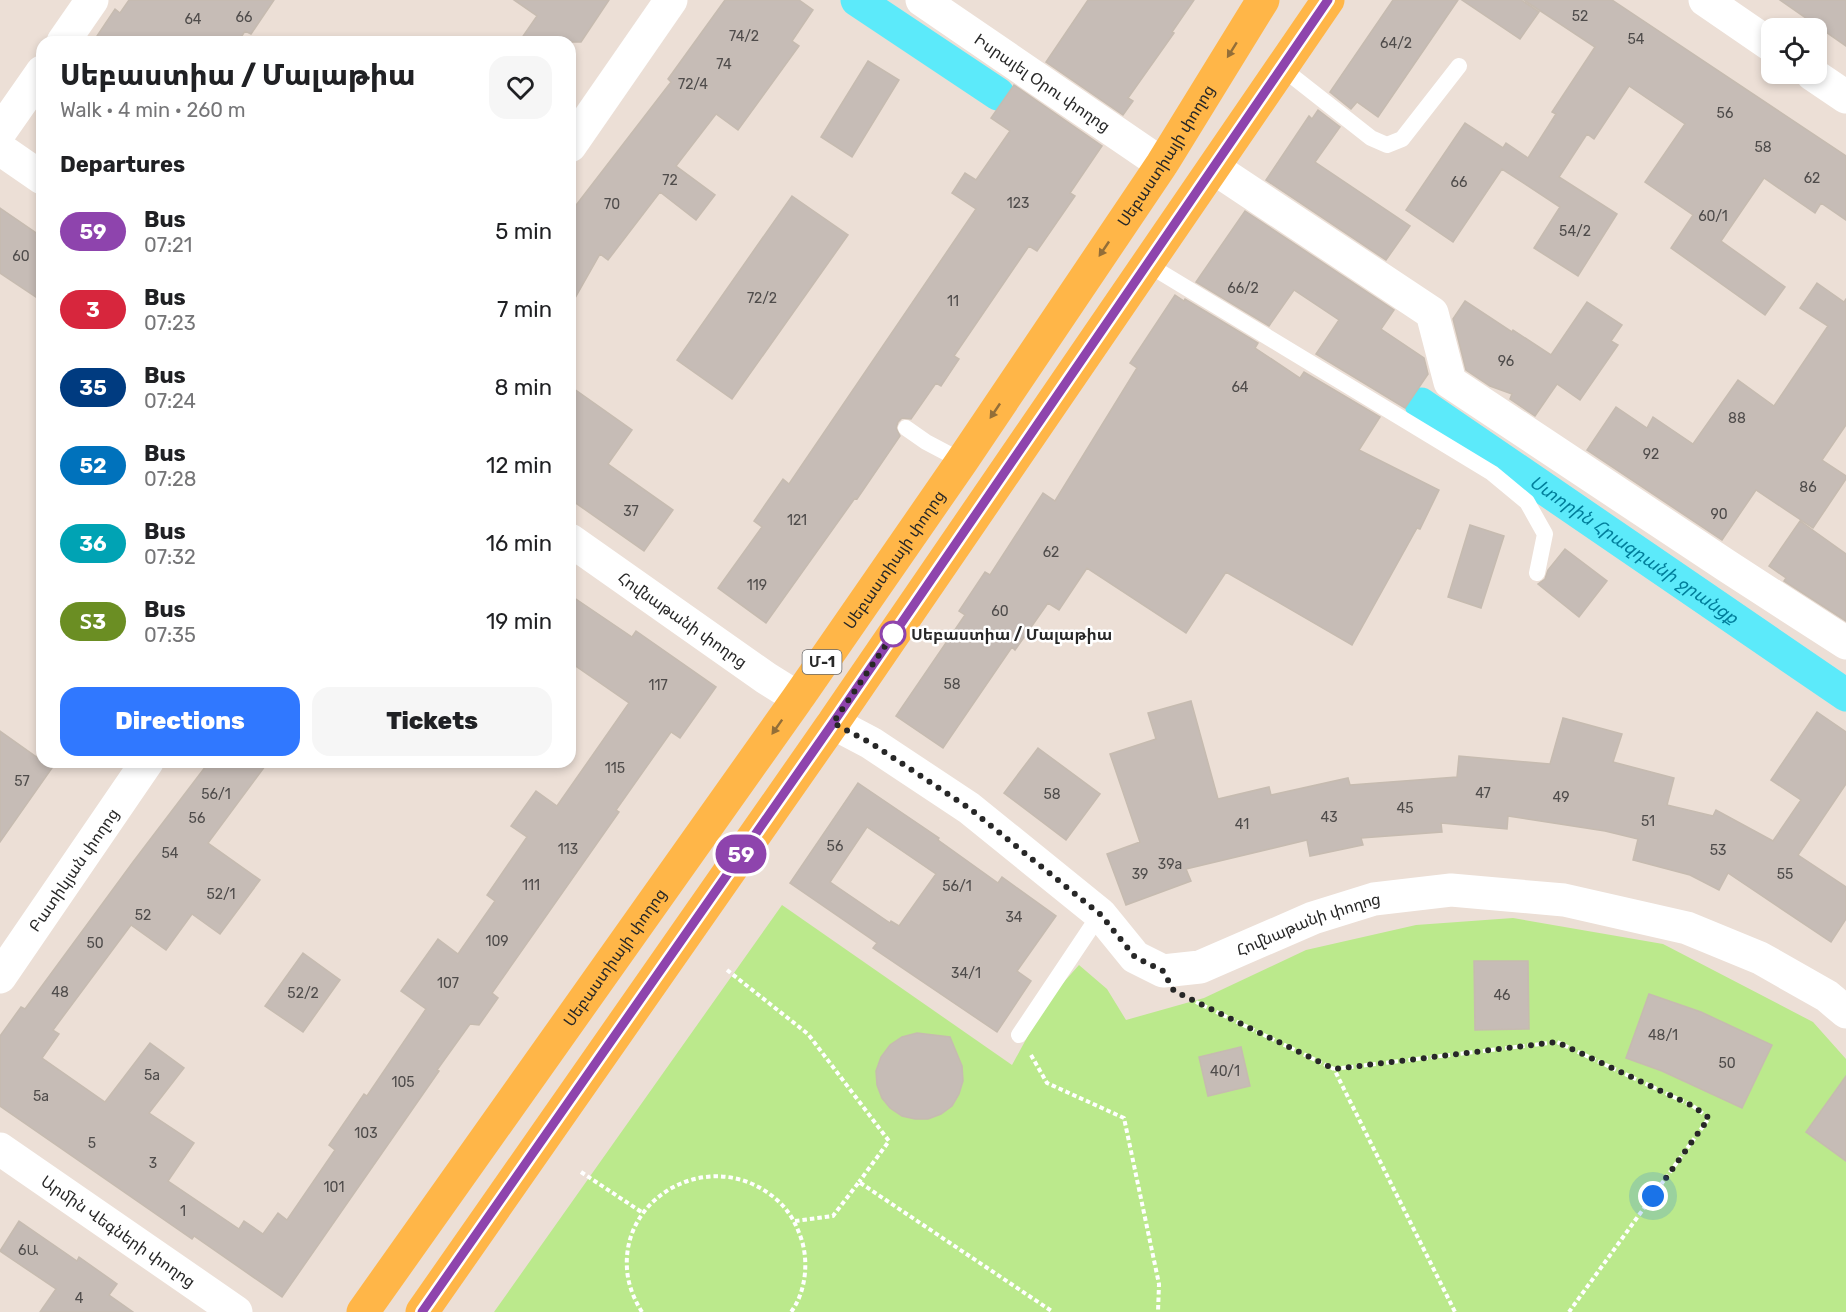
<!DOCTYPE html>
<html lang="en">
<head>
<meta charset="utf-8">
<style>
	body { margin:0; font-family:Rubik,"Noto Sans Armenian",sans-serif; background:#f6f6f6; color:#202124; height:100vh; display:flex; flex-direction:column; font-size:22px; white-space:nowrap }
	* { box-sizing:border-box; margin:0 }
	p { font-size:20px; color:#757577 }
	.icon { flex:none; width:33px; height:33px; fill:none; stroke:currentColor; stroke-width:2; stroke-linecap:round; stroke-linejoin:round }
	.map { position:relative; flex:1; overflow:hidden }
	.sheet { position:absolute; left:36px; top:36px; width:540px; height:732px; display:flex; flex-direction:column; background:#fff; border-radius:18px; box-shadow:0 3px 9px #0003 }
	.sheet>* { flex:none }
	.badge { padding:0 12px; border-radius:20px; font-size:21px; line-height:39px }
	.tools { position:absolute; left:1761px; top:18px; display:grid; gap:12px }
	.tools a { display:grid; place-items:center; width:66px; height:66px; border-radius:12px; background:#fff; box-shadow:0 3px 9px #0003; font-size:30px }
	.you { position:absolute; width:30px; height:30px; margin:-15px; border:4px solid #fff; border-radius:50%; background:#1a73e8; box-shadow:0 0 0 9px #1a73e833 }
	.map>.badge { position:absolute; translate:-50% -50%; box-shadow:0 0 0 3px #fff }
	h2 { padding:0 24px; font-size:22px; line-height:54px }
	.round { display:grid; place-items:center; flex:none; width:63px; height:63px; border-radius:18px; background:#f6f6f6 }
	.summary { display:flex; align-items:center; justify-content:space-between; height:102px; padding:0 24px }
	h1 { font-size:28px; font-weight:800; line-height:45px }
	.action { display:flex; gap:12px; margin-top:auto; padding:12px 24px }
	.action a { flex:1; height:69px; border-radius:18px; background:#3078ff; color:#fff; font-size:24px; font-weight:800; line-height:69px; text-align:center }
	.action a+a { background:#f6f6f6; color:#202124 }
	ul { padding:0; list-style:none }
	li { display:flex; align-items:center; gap:18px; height:78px; padding:0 24px }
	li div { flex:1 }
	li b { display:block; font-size:22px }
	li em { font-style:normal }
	li .badge { min-width:66px; font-weight:700; text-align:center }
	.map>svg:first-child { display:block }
	.green { fill:#bbe98c }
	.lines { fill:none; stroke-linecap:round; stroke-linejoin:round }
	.canal { stroke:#5ceafa; stroke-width:33 }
	.building { fill:#c6bcb6; stroke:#c6bbb0; stroke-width:1.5; fill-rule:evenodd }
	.path { stroke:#fff; stroke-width:4; stroke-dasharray:4.5 3; stroke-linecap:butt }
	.service { stroke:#fff; stroke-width:16 }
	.minor { stroke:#fff; stroke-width:33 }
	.tertiary { stroke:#fff; stroke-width:33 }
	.primary { stroke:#ffb648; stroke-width:33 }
	.oneway { fill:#936e38 }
	.line-casing { stroke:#fff; stroke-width:14 }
	.line { stroke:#8e44ad; stroke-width:9 }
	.walk { stroke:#272727; stroke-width:6; stroke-dasharray:0 10.8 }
	.stop-dot { fill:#fff; stroke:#8e44ad; stroke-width:3 }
	.labels { text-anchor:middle; stroke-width:5; stroke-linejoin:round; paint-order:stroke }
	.number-label { font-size:14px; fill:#4f4c4b }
	.shield { fill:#fff; stroke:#686868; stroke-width:1.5 }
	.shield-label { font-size:15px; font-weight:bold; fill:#272727 }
	.street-label { font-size:16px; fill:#272727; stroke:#fff }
	.stop-label { font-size:16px; font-weight:bold; fill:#272727; stroke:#fff; text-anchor:start }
	.water-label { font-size:18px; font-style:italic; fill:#017e9b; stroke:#fff }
</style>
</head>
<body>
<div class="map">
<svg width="1846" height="1312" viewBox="0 0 1846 1312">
	<rect width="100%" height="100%" fill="#ecdfd6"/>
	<path class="green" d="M 782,905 L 1012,1065 L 1047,1001 L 1079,965 L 1107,989 L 1126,1020 L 1204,998 L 1306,950 L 1416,925 L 1513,918 L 1663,944 L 1813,1022 L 1846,1059 L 1846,1312 L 494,1312 Z"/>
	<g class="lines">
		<g class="canal">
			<path d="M 857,0 L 998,94"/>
			<path id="s1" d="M 1421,404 L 1846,695"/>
		</g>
	</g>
	<path class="building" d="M 129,0 L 274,0 L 251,34 L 245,31 L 238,42 L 93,42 L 115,9 L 120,13 Z
		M 514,0 L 609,0 L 581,42 L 519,42 L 537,16 Z
		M 725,0 L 799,0 L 813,10 L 792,41 L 799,46 L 738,130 L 716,114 L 676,166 L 715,195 L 696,220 L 660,192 L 608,260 L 600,254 L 570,307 L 570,213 L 671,82 L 668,79 Z
		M 1088,0 L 1194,0 L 1172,32 L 1174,33 L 1128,98 L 1133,101 L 1123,115 L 1046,62 Z
		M 1393,0 L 1458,0 L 1378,117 L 1357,102 L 1351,109 L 1330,92 Z
		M 1462,0 L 1521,0 L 1539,12 L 1520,39 Z
		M 1524,0 L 1612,0 L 1846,156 L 1846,220 L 1821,203 L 1815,213 L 1764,178 L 1721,241 L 1785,287 L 1765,315 L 1671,248 L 1693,215 L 1645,182 L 1685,124 L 1629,86 L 1594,139 L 1587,134 L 1559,177 L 1617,214 L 1578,276 L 1534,248 L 1560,207 L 1502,169 L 1453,242 L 1406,210 L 1465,123 L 1503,148 L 1506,143 L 1528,158 L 1556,114 L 1552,112 L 1595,47 Z
		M 1780,0 L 1846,0 L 1846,46 Z
		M 868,61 L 899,80 L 852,157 L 821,137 Z
		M 1014,85 L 1102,146 L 1070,193 L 1075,196 L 1037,251 L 1029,246 L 954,356 L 959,359 L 941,386 L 936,383 L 911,419 L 902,418 L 898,422 L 896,428 L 900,436 L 857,499 L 855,498 L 766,623 L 718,588 L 762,527 L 754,521 L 783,479 L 789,484 L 976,209 L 952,193 L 965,173 L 976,180 L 1010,131 L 991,118 Z
		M 1318,110 L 1340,127 L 1315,162 L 1410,226 L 1386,260 L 1266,180 L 1309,116 L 1312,119 Z
		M 792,196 L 848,235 L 732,399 L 677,360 Z
		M 0,208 L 42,237 L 42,301 L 0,273 Z
		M 1245,211 L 1394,310 L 1381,329 L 1424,358 L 1428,374 L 1405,408 L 1316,354 L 1339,320 L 1294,290 L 1269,326 L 1196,282 Z
		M 1817,283 L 1844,302 L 1846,299 L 1846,425 L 1822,460 L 1846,476 L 1846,479 L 1813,528 L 1756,490 L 1722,540 L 1587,450 L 1616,407 L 1647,428 L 1653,417 L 1693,444 L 1738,380 L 1774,406 L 1828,326 L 1800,308 Z
		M 1175,295 L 1184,301 L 1185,299 L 1258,343 L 1255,348 L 1300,378 L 1304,372 L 1380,417 L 1359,450 L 1439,490 L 1420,529 L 1417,528 L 1352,645 L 1226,572 L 1186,633 L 1087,568 L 1059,610 L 1048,603 L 1015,650 L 1012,647 L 943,748 L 896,716 L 965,615 L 959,611 L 985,572 L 990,575 L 1043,493 L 1055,501 L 1137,368 L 1130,363 Z
		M 1465,301 L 1512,332 L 1513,330 L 1551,355 L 1587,302 L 1622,325 L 1611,341 L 1618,345 L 1580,400 L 1557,384 L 1535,416 L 1510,399 L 1512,394 L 1490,386 L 1466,370 L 1453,319 Z
		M 570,386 L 632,430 L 608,464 L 673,510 L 644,551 L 570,499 Z
		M 1800,521 L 1846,554 L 1846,621 L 1784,581 L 1786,578 L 1769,566 Z
		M 1470,525 L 1504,536 L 1481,608 L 1448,597 Z
		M 1565,549 L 1607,581 L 1579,617 L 1538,584 L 1545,579 L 1548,570 Z
		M 570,595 L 632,637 L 636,631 L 716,687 L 680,738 L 671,732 L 616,810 L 619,812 L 492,993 L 498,998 L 479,1025 L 470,1024 L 437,1070 L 439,1071 L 282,1297 L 194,1236 L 192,1239 L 0,1106 L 0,1036 L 21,1007 L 25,1009 L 133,862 L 209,762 L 268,762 L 208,843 L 260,880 L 220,934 L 192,914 L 166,950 L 131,925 L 53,1030 L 59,1034 L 42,1058 L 105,1102 L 150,1043 L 184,1068 L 149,1113 L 194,1143 L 168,1181 L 239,1229 L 244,1221 L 263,1234 L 278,1213 L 287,1220 L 335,1150 L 329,1145 L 364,1094 L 367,1096 L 426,1009 L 401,991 L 438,939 L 458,954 L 495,901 L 487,895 L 527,837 L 511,826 L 536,791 L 557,806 L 629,703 L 570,662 Z
		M 1191,701 L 1218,799 L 1269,787 L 1271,795 L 1348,778 L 1350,785 L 1457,777 L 1459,756 L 1550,764 L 1563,718 L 1622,734 L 1613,762 L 1674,778 L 1667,805 L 1713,816 L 1716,810 L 1773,841 L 1801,800 L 1771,780 L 1817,712 L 1846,732 L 1846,784 L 1798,855 L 1846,887 L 1846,919 L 1831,942 L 1728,873 L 1719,890 L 1690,875 L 1633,860 L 1638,839 L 1605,831 L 1508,816 L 1507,829 L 1441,823 L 1442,832 L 1361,838 L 1363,845 L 1310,856 L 1307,840 L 1186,869 L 1191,881 L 1126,905 L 1107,854 L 1140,842 L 1110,754 L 1156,739 L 1148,713 Z
		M 0,731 L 52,768 L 0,842 Z
		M 1038,748 L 1100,794 L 1066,840 L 1004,793 Z
		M 858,783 L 939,838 L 938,840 L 998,883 L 1002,877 L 1056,916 L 1017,971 L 1031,981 L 997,1032 L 873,948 L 877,943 L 790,883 ZM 867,827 L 936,874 L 899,926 L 891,921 L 890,923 L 830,882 Z
		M 303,953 L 340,980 L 303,1032 L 265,1006 Z
		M 1474,961 L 1528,961 L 1529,1029 L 1475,1030 Z
		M 1649,994 L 1701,1012 L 1772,1045 L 1742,1108 L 1662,1071 L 1626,1058 Z
		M 917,1033 L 950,1037 L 962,1066 L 963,1081 L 959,1094 L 952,1106 L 941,1114 L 928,1119 L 915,1119 L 902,1116 L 890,1108 L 882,1098 L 877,1085 L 876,1071 L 881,1057 L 890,1045 L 902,1037 Z
		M 1241,1047 L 1250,1086 L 1208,1096 L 1199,1057 Z
		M 1846,1076 L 1846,1161 L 1806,1132 Z
		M 19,1221 L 77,1261 L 79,1257 L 117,1284 L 109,1295 L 133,1312 L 40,1312 L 56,1289 L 0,1251 Z"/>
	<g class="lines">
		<path class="path" d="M 727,970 L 808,1034 L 889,1141 L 859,1182
			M 1196,1002 L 1334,1069 L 1455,1312
			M 1031,1055 L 1047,1083 L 1124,1118 L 1159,1284 L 1158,1312
			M 1334,1069 L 1557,1042 L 1693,1106 L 1709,1118 L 1569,1312
			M 581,1172 L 643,1213
			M 795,1221 L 833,1216 L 859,1182 L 1053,1312
			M 642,1312 C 634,1299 628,1285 627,1269 C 622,1198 702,1153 762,1189 C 782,1201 793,1215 801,1238 C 809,1261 806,1292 791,1312"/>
		<path class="service" d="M 1282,68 L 1371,138 L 1387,145 L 1402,139 L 1459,66
			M 1147,264 L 1492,473 L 1527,502 L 1545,534 L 1537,573
			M 906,428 L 926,442 L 962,461
			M 1019,1035 L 1100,914"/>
		<g class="minor">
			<path id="s2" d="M 922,0 L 1162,164"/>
			<path d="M 63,42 L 92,0"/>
			<path d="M 0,132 L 42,72"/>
			<path d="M 570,146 L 671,0"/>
			<path d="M 0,149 L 42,178"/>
			<path d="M 1214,168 L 1432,313 L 1450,382 L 1727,566 L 1846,643"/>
			<path id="s3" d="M 570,540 L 766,678 L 798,698"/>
			<path id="s4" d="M 833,723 L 871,743 L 969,808 L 1100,914 L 1135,957 L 1163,971 L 1200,967 L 1313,918 L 1374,899 L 1451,890 L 1564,900 L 1687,928 L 1760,958 L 1827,996 L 1846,1012"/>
			<path id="s5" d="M 0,977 L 147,762"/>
			<path id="s6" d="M 0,1149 L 236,1312"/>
		</g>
		<path class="tertiary" d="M 1705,0 L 1772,46
			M 1812,74 L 1846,97"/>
		<g class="primary">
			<path id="s7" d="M 363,1312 L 798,698 L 962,461 L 1162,164 L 1263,0"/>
			<path d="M 422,1312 L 833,723 L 1328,0"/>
		</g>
	</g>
	<defs><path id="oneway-solid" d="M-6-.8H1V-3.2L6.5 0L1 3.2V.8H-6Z" transform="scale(1.5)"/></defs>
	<g class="oneway">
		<use href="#oneway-solid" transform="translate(1232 50) rotate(122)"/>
		<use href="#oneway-solid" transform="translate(1104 249) rotate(124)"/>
		<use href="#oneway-solid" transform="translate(995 411) rotate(124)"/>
		<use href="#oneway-solid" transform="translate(777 727) rotate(125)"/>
	</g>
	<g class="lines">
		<g class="line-casing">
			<path id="line" d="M 422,1312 L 833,723 L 1328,0"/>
		</g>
		<use href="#line" class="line"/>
		<path class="walk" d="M 893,634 L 898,627 L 833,723 L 871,743 L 969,808 L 1101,915 L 1135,957 L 1163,971 L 1174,991 L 1334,1069 L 1557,1042 L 1693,1106 L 1709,1118 L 1653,1196"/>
	</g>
	<circle class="stop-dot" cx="893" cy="634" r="12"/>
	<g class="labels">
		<g class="number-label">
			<text x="1580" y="21">52</text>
			<text x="244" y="22">66</text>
			<text x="193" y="24">64</text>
			<text x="744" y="41">74/2</text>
			<text x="1636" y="44">54</text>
			<text x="1396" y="48">64/2</text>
			<text x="724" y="69">74</text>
			<text x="693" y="89">72/4</text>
			<text x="1725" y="118">56</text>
			<text x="1763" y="152">58</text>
			<text x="1812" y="183">62</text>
			<text x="670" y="185">72</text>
			<text x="1459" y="187">66</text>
			<text x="1018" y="208">123</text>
			<text x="612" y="209">70</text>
			<text x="1713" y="221">60/1</text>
			<text x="1575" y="236">54/2</text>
			<text x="21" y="261">60</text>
			<text x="1243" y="293">66/2</text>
			<text x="762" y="303">72/2</text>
			<text x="953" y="306">11</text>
			<text x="1506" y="366">96</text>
			<text x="1240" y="392">64</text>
			<text x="1737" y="423">88</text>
			<text x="1651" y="459">92</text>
			<text x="1808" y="492">86</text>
			<text x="631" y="516">37</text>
			<text x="1719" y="519">90</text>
			<text x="797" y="525">121</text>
			<text x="1051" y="557">62</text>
			<text x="757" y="590">119</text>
			<text x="1000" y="616">60</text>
			<text x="952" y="689">58</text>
			<text x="658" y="690">117</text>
			<text x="615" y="773">115</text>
			<text x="22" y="786">57</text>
			<text x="1483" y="798">47</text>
			<text x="216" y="799">56/1</text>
			<text x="1052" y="799">58</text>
			<text x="1561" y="802">49</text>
			<text x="1405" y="813">45</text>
			<text x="1329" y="822">43</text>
			<text x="197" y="823">56</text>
			<text x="1648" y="826">51</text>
			<text x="1242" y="829">41</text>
			<text x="835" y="851">56</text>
			<text x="568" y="854">113</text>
			<text x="1718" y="855">53</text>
			<text x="170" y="858">54</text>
			<text x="1170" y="869">39a</text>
			<text x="1140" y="879">39</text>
			<text x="1785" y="879">55</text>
			<text x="531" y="890">111</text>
			<text x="957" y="891">56/1</text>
			<text x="221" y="899">52/1</text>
			<text x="143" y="920">52</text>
			<text x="1014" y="922">34</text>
			<text x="497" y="946">109</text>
			<text x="95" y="948">50</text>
			<text x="966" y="978">34/1</text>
			<text x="448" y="988">107</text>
			<text x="60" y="997">48</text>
			<text x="303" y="998">52/2</text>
			<text x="1502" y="1000">46</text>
			<text x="1663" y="1040">48/1</text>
			<text x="1727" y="1068">50</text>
			<text x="1225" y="1076">40/1</text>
			<text x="152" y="1080">5a</text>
			<text x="403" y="1087">105</text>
			<text x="41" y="1101">5a</text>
			<text x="366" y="1138">103</text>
			<text x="92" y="1148">5</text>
			<text x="153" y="1168">3</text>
			<text x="334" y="1192">101</text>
			<text x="183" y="1216">1</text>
			<text x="28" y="1255">6Ա</text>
			<text x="79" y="1303">4</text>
		</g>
		<rect class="shield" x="802.5" y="650" width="39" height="24" rx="4.5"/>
		<g class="shield-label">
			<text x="822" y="667">Մ-1</text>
		</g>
		<g class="street-label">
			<text dy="6" stroke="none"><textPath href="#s2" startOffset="146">Իսրայել Օրու փողոց</textPath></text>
			<text dy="6" stroke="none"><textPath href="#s7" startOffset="1408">Սեբաստիայի փողոց</textPath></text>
			<text dy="6" stroke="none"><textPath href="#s7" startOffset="921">Սեբաստիայի փողոց</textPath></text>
			<text dy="6" stroke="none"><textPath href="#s3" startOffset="138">Հովնաթանի փողոց</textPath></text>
			<text dy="6" stroke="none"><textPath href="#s5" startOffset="130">Բատիկյան փողոց</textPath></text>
			<text dy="6" stroke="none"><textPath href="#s4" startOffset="570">Հովնաթանի փողոց</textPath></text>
			<text dy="6" stroke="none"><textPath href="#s7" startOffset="435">Սեբաստիայի փողոց</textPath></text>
			<text dy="6" stroke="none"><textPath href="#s6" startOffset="144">Արմին Վեգների փողոց</textPath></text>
		</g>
		<g class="stop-label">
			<text x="911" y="640">Սեբաստիա / Մալաթիա</text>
		</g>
		<g class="water-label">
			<text dy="6" stroke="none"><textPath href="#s1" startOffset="258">Ստորին Հրազդանի ջրանցք</textPath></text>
		</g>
	</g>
</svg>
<div class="tools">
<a><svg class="icon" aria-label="locate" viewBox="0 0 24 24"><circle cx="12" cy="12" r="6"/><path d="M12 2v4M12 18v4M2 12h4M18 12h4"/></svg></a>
</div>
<div class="you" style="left:1653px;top:1196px"></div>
<b class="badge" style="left:741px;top:854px;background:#8e44ad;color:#fff">59</b>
<section class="sheet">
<div class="summary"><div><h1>Սեբաստիա / Մալաթիա</h1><p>Walk · 4 min · 260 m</p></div><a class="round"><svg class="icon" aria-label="heart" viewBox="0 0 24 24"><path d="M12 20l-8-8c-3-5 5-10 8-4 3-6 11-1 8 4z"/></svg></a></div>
<h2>Departures</h2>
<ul>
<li><span class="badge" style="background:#8e44ad;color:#fff">59</span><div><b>Bus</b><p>07:21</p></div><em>5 min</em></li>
<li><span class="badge" style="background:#d7263d;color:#fff">3</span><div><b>Bus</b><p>07:23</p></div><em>7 min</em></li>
<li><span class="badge" style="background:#003b80;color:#fff">35</span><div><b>Bus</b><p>07:24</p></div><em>8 min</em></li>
<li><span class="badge" style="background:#0072bc;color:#fff">52</span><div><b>Bus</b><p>07:28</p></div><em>12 min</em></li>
<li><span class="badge" style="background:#00a3b4;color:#fff">36</span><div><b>Bus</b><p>07:32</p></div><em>16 min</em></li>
<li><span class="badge" style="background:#6b8e23;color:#fff">Տ3</span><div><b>Bus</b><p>07:35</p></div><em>19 min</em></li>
</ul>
<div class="action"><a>Directions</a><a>Tickets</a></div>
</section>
</div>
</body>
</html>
